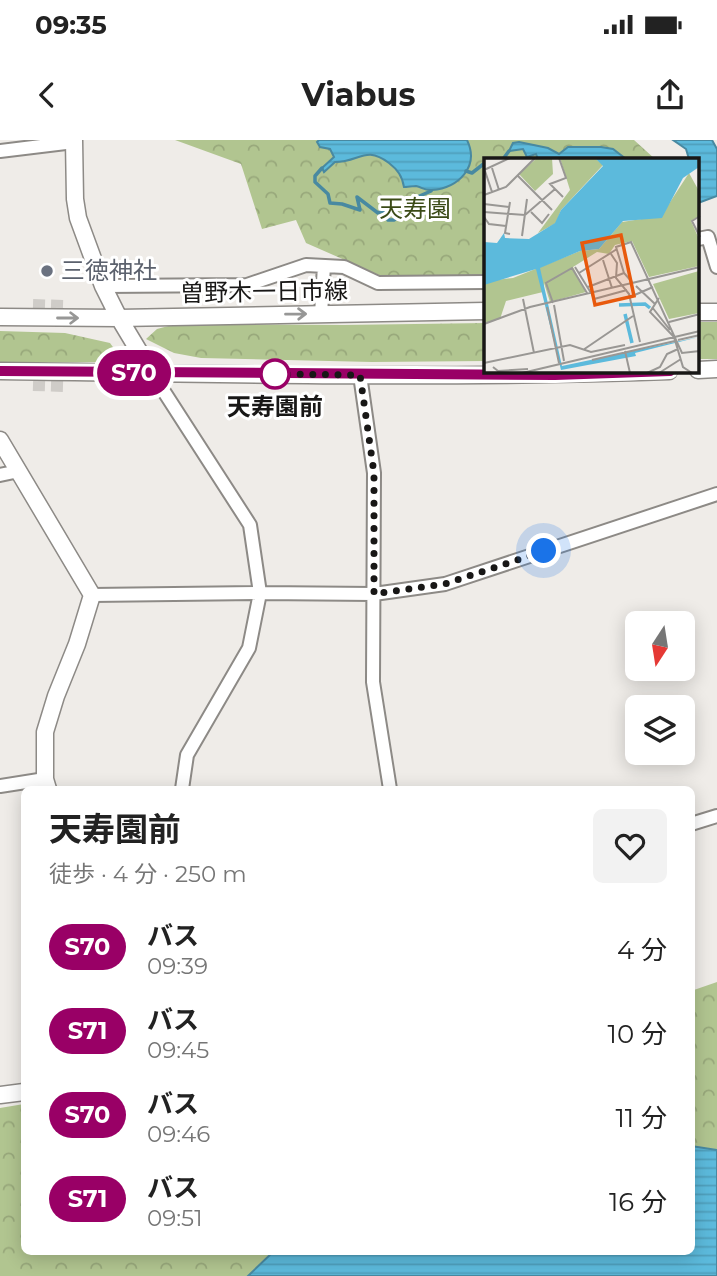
<!DOCTYPE html>
<html lang="ja">
<head>
<meta charset="utf-8">
<style>
	body { margin:0; font-family:Montserrat,"Noto Sans JP",sans-serif; background:#f2f2f2; color:#222; height:100vh; display:flex; flex-direction:column; font-size:26px; white-space:nowrap }
	* { box-sizing:border-box; margin:0 }
	p { font-size:23px; color:#767676 }
	.icon { flex:none; width:38px; height:38px; fill:none; stroke:currentColor; stroke-width:2; stroke-linecap:round; stroke-linejoin:round }
	.map { position:relative; flex:1; overflow:hidden }
	.details { position:absolute; left:21px; top:646px; width:674px; height:469px; display:flex; flex-direction:column; background:#fff; border-radius:10px; box-shadow:0 4px 18px #0003 }
	.details>* { flex:none }
	.badge { padding:0 14px; border-radius:23px; font-size:24px; line-height:46px }
	.needle { width:46px; rotate:192deg }
	.tools { position:absolute; left:625px; top:471px; display:grid; gap:14px }
	.tools a { display:grid; place-items:center; width:70px; height:70px; border-radius:10px; background:#fff; box-shadow:0 4px 18px #0003; font-size:35px }
	.you { position:absolute; width:35px; height:35px; margin:-18px; border:5px solid #fff; border-radius:50%; background:#1a73e8; box-shadow:0 0 0 10px #1a73e833 }
	.map>.badge { position:absolute; translate:-50% -50%; box-shadow:0 0 0 4px #fff }
	.round { display:grid; place-items:center; flex:none; width:74px; height:74px; border-radius:10px; background:#f2f2f2 }
	.summary { display:flex; align-items:center; justify-content:space-between; height:119px; padding:0 28px }
	h1 { font-size:33px; font-weight:700; line-height:52px }
	ul { padding:0; list-style:none }
	li { display:flex; align-items:center; gap:21px; height:84px; padding:0 28px }
	li div { flex:1 }
	li b { display:block; font-size:26px }
	li em { font-style:normal }
	li .badge { min-width:77px; font-weight:700; text-align:center }
	.status { display:flex; justify-content:space-between; align-items:center; height:49px; padding:0 35px; background:#fff; direction:ltr }
	.status svg { height:19px; fill:currentColor }
	header { display:flex; justify-content:space-between; align-items:center; height:91px; padding:0 28px; background:#fff; font-size:32px; font-weight:700 }
	.map>svg:first-child { display:block }
	.park { fill:url(#park-crowns) }
	.water { fill:url(#water-rules); stroke:#4889a1; stroke-width:2 }
	.lines { fill:none; stroke-linecap:round; stroke-linejoin:round }
	.stream { stroke:#4889a1; stroke-width:3.5 }
	.street-tunnel { stroke:#cfccc8; stroke-width:12; stroke-dasharray:12 6; stroke-linecap:butt }
	.street-casing { stroke:#8d8a86; stroke-width:16 }
	.secondary-casing { stroke:#8d8a86; stroke-width:19 }
	.street { stroke:#fff; stroke-width:12 }
	.secondary { stroke:#fff; stroke-width:16 }
	.oneway { stroke:#979796 }
	.line-casing { stroke:#fff; stroke-width:16 }
	.line { stroke:#906; stroke-width:10 }
	.walk { stroke:#181716; stroke-width:7; stroke-dasharray:0 12.6 }
	.worship-dot { fill:#6b7280; stroke:#fff; stroke-width:2.5 }
	.stop-dot { fill:#fff; stroke:#906; stroke-width:3.5 }
	.labels { text-anchor:middle; stroke-width:6; stroke-linejoin:round; paint-order:stroke }
	.park-label { font-size:24px; fill:#3b4b17; stroke:#fff }
	.worship-label { font-size:24px; fill:#5b616d; stroke:#fff; text-anchor:start }
	.street-label { font-size:24px; fill:#181716; stroke:#fff }
	.stop-label { font-size:24px; font-weight:bold; fill:#181716; stroke:#fff }
	.inset-river { fill:none; stroke:#5cbadc; stroke-width:3.5 }
	.inset-road { fill:none; stroke:#999794; stroke-width:2 }
	.view { fill:#e8590c; fill-opacity:0.15; stroke:#e8590c; stroke-width:3.5 }
	.inset-edge { fill:none; stroke:#181716; stroke-width:3.5 }
</style>
</head>
<body>
<div class="status"><b>09:35</b><svg viewBox="0 0 49 12"><path d="M0 12V9h3v3zM5 12V6h3v6zM10 12V3h3v9zM15 12V0h3v12zM26 1h20v11H26zM47 4h2v5h-2z"/></svg></div>
<header><svg class="icon" aria-label="back" viewBox="0 0 24 24"><path d="M15 5l-7 7 7 7"/></svg>Viabus<svg class="icon" aria-label="share" viewBox="0 0 24 24"><path d="M12 15V3M7 8l5-5 5 5M5 13v7h14v-7"/></svg></header>
<div class="map">
<svg width="717" height="1136" viewBox="0 0 717 1136">
	<defs>
		<pattern id="park-crowns" width="20" height="18" patternUnits="userSpaceOnUse" patternTransform="scale(1.75)"><rect width="20" height="18" fill="#b1c590"/><path d="M2 6a3 3 0 1 1 6 0M12 15a3 3 0 1 1 6 0" fill="none" stroke="#98a87b"/></pattern>
		<pattern id="water-rules" width="6" height="5" patternUnits="userSpaceOnUse" patternTransform="scale(1.75)"><rect width="6" height="5" fill="#5cbadc"/><path d="M0 2.5h6" fill="none" stroke="#4f9fbc"/></pattern>
	</defs>
	<rect width="100%" height="100%" fill="#efece8"/>
	<path class="park" d="M 175,0 L 634,0 L 655,19 L 486,19 L 486,136 L 388,139 L 306,103 L 296,80 L 262,89 L 241,24 Z
		M 698,182 L 717,182 L 717,219 L 698,219 Z
		M 486,183 L 486,221 L 372,222 L 201,218 L 174,213 L 146,199 L 157,189 L 176,184 L 344,185 Z
		M 0,191 L 65,193 L 110,203 L 118,214 L 106,222 L 0,223 Z
		M 717,842 L 717,1010 L 691,1006 L 691,851 Z
		M 24,964 L 24,1111 L 274,1111 L 248,1136 L 0,1136 L 0,968 Z"/>
	<path class="water" d="M 319,0 L 467,0 C 480,27 458,48 432,50 C 425,51 422,47 416,46 C 414,46 406,47 404,47 C 402,36 398,30 389,23 C 365,5 360,22 335,22 L 324,32 L 322,28 L 334,17 L 330,9 L 320,7 L 317,2 Z
		M 673,0 L 712,0 L 717,9 L 717,56 L 698,63 L 698,19 L 689,19 L 686,9 Z
		M 519,2 L 548,8 L 559,14 L 568,7 L 601,7 L 613,9 L 626,19 L 538,19 L 536,14 L 527,17 L 523,9 L 509,11 L 513,3 Z
		M 691,1006 L 717,1010 L 717,1136 L 248,1136 L 274,1111 L 691,1111 Z"/>
	<g class="lines">
		<path class="stream" d="M 503,19 L 509,11
			M 322,28 L 315,36 L 315,42 L 328,54 L 330,63 L 342,64 L 360,70 L 357,57 L 378,73 L 382,71 L 387,73 L 388,80 L 394,80 L 412,70 L 415,58 L 431,51
			M 466,31 L 472,33 L 486,22"/>
		<path class="street-tunnel" d="M 33,165 L 65,166
			M 33,245 L 65,246"/>
		<g class="street-casing">
			<path id="street" d="M 0,11 L 74,2
				M 698,99 L 708,97 L 717,127
				M 103,146 L 247,145 L 306,125 L 344,127 L 378,143 L 486,142
				M 321,174 L 324,126
				M 152,233 L 250,385 L 260,453 L 249,508 L 187,615 L 182,649
				M 360,235 L 374,333 L 373,542 L 390,649
				M 0,335 L 19,331
				M 92,455 L 260,453 L 374,454 L 445,444 L 717,354
				M 0,646 L 45,639
				M 691,684 L 717,676"/>
		</g>
		<g class="secondary-casing">
			<path id="secondary" d="M 74,0 L 75,59 L 78,78 L 103,146 L 119,178 L 152,233
				M 698,172 L 717,172
				M 0,177 L 119,178 L 486,171
				M 698,230 L 717,229
				M 0,231 C 223,234 446,239 669,231
				M 0,300 L 92,455 L 77,504 L 56,556 L 45,592 L 45,639 L 48,649
				M 0,955 L 24,952"/>
		</g>
		<use href="#street" class="street"/>
		<use href="#secondary" class="secondary"/>
	</g>
	<defs><path id="oneway-shaft" d="M-6 0H5M1.5-3L5.5 0L1.5 3" fill="none" stroke-width="1.6" stroke-linecap="round" stroke-linejoin="round" transform="scale(1.75)"/></defs>
	<g class="oneway">
		<use href="#oneway-shaft" transform="translate(296 174) rotate(-1)"/>
		<use href="#oneway-shaft" transform="translate(68 178)"/>
	</g>
	<g class="lines">
		<g class="line-casing">
			<path id="line" d="M 0,231 L 555,235 L 670,231"/>
		</g>
		<use href="#line" class="line"/>
		<path class="walk" d="M 275,234 L 360,235 L 374,333 L 374,454 L 445,444 L 544,411"/>
	</g>
	<circle class="worship-dot" cx="47" cy="131" r="7"/>
	<circle class="stop-dot" cx="275" cy="234" r="14"/>
	<g class="labels">
		<g class="park-label">
			<text x="415" y="77">天寿園</text>
		</g>
		<g class="worship-label">
			<text x="61" y="139">三徳神社</text>
		</g>
		<g class="street-label">
			<text transform="translate(264 152) rotate(-1)" y="8">曽野木一日市線</text>
		</g>
		<g class="stop-label">
			<text x="275" y="275">天寿園前</text>
		</g>
	</g>
	<g transform="translate(484 18)">
		<rect width="215" height="215" fill="#efece8"/>
		<path d="M 53,0 L 68,0 L 69,16 L 51,33 L 35,16 Z" fill="#b1c590"/>
		<path d="M 76,0 L 111,0 L 119,7 L 77,52 L 72,65 L 54,75 L 86,32 ZM 205,15 L 215,33 L 215,58 L 207,63 L 215,81 L 215,108 L 165,119 L 148,83 L 131,87 L 125,96 L 113,94 L 89,109 L 102,134 L 66,144 L 60,125 L 59,134 L 22,143 L 16,161 L 0,165 L 0,127 L 4,123 L 29,120 L 96,93 L 115,91 L 138,64 L 177,58 ZM 215,113 L 215,155 L 185,161 L 169,126 Z" fill="#b1c590"/>
		<path d="M 111,0 L 215,0 L 215,9 L 199,20 L 178,60 L 139,63 L 115,91 L 96,93 L 56,110 L 78,208 L 215,179 L 151,195 L 152,198 L 77,212 L 52,111 L 0,127 L 0,84 L 13,85 L 20,75 L 21,80 L 45,81 L 71,65 L 77,52 L 119,8 Z" fill="#5cbadc"/>
		<path class="inset-river" d="M 135,147 L 161,146 L 166,150M 141,156 L 148,185"/>
		<path class="inset-road" d="M 75,0 L 82,20 L 66,26 L 79,39M 8,10 L 15,32M 0,12 L 26,0M 1,13 L 8,34M 33,17 L 68,52M 0,37 L 22,29 L 51,0M 26,44 L 21,75 L 26,76M 0,46 L 25,49M 0,54 L 41,57 L 71,31M 47,54 L 58,65 L 65,56M 216,58 L 208,63 L 216,79M 0,59 L 5,66 L 22,68M 38,78 L 43,41M 127,96 L 133,105 L 132,120 L 145,136 L 156,184M 119,102 L 128,130M 91,109 L 107,135M 95,115 L 133,91M 148,124 L 140,115 L 132,89 L 147,84 L 198,195 L 216,193M 152,128 L 171,146M 104,129 L 140,115M 107,134 L 110,141 L 143,132M 146,139 L 169,129M 175,140 L 166,154 L 190,179 L 199,209 L 208,215M 39,141 L 50,195M 69,145 L 62,125 L 88,110 L 103,135M 70,147 L 80,203M 63,149 L 75,205M 168,149 L 186,172M 185,164 L 216,156M 0,166 L 46,149 L 216,109M 194,182 L 216,177M 99,192 L 149,158M 141,193 L 146,215M 108,202 L 191,183M 0,205 L 86,187 L 107,194 L 141,187M 9,209 L 14,213 L 44,211M 38,215 L 216,173M 163,215 L 176,209 L 183,196 L 194,191M 175,215 L 197,201"/>
		<path class="view" d="M 137,77 L 150,138 L 111,147 L 98,85 Z"/>
		<rect width="215" height="215" class="inset-edge"/>
	</g>
</svg>
<div class="tools">
<a><svg class="needle" viewBox="-14 -14 28 28"><path d="M0-13l5 13h-10z" fill="#e53935"/><path d="M0 13l5-13h-10z" fill="#767676"/></svg></a>
<a><svg class="icon" aria-label="layers" viewBox="0 0 24 24"><path d="M12 4l9 5-9 5-9-5zM3 14l9 5 9-5"/></svg></a>
</div>
<div class="you" style="left:544px;top:411px"></div>
<b class="badge" style="left:134px;top:233px;background:#906;color:#fff">S70</b>
<section class="details">
<div class="summary"><div><h1>天寿園前</h1><p>徒歩 · 4 分 · 250 m</p></div><a class="round"><svg class="icon" aria-label="heart" viewBox="0 0 24 24"><path d="M12 20l-8-8c-3-5 5-10 8-4 3-6 11-1 8 4z"/></svg></a></div>
<ul>
<li><span class="badge" style="background:#906;color:#fff">S70</span><div><b>バス</b><p>09:39</p></div><em>4 分</em></li>
<li><span class="badge" style="background:#906;color:#fff">S71</span><div><b>バス</b><p>09:45</p></div><em>10 分</em></li>
<li><span class="badge" style="background:#906;color:#fff">S70</span><div><b>バス</b><p>09:46</p></div><em>11 分</em></li>
<li><span class="badge" style="background:#906;color:#fff">S71</span><div><b>バス</b><p>09:51</p></div><em>16 分</em></li>
</ul>
</section>
</div>
</body>
</html>
